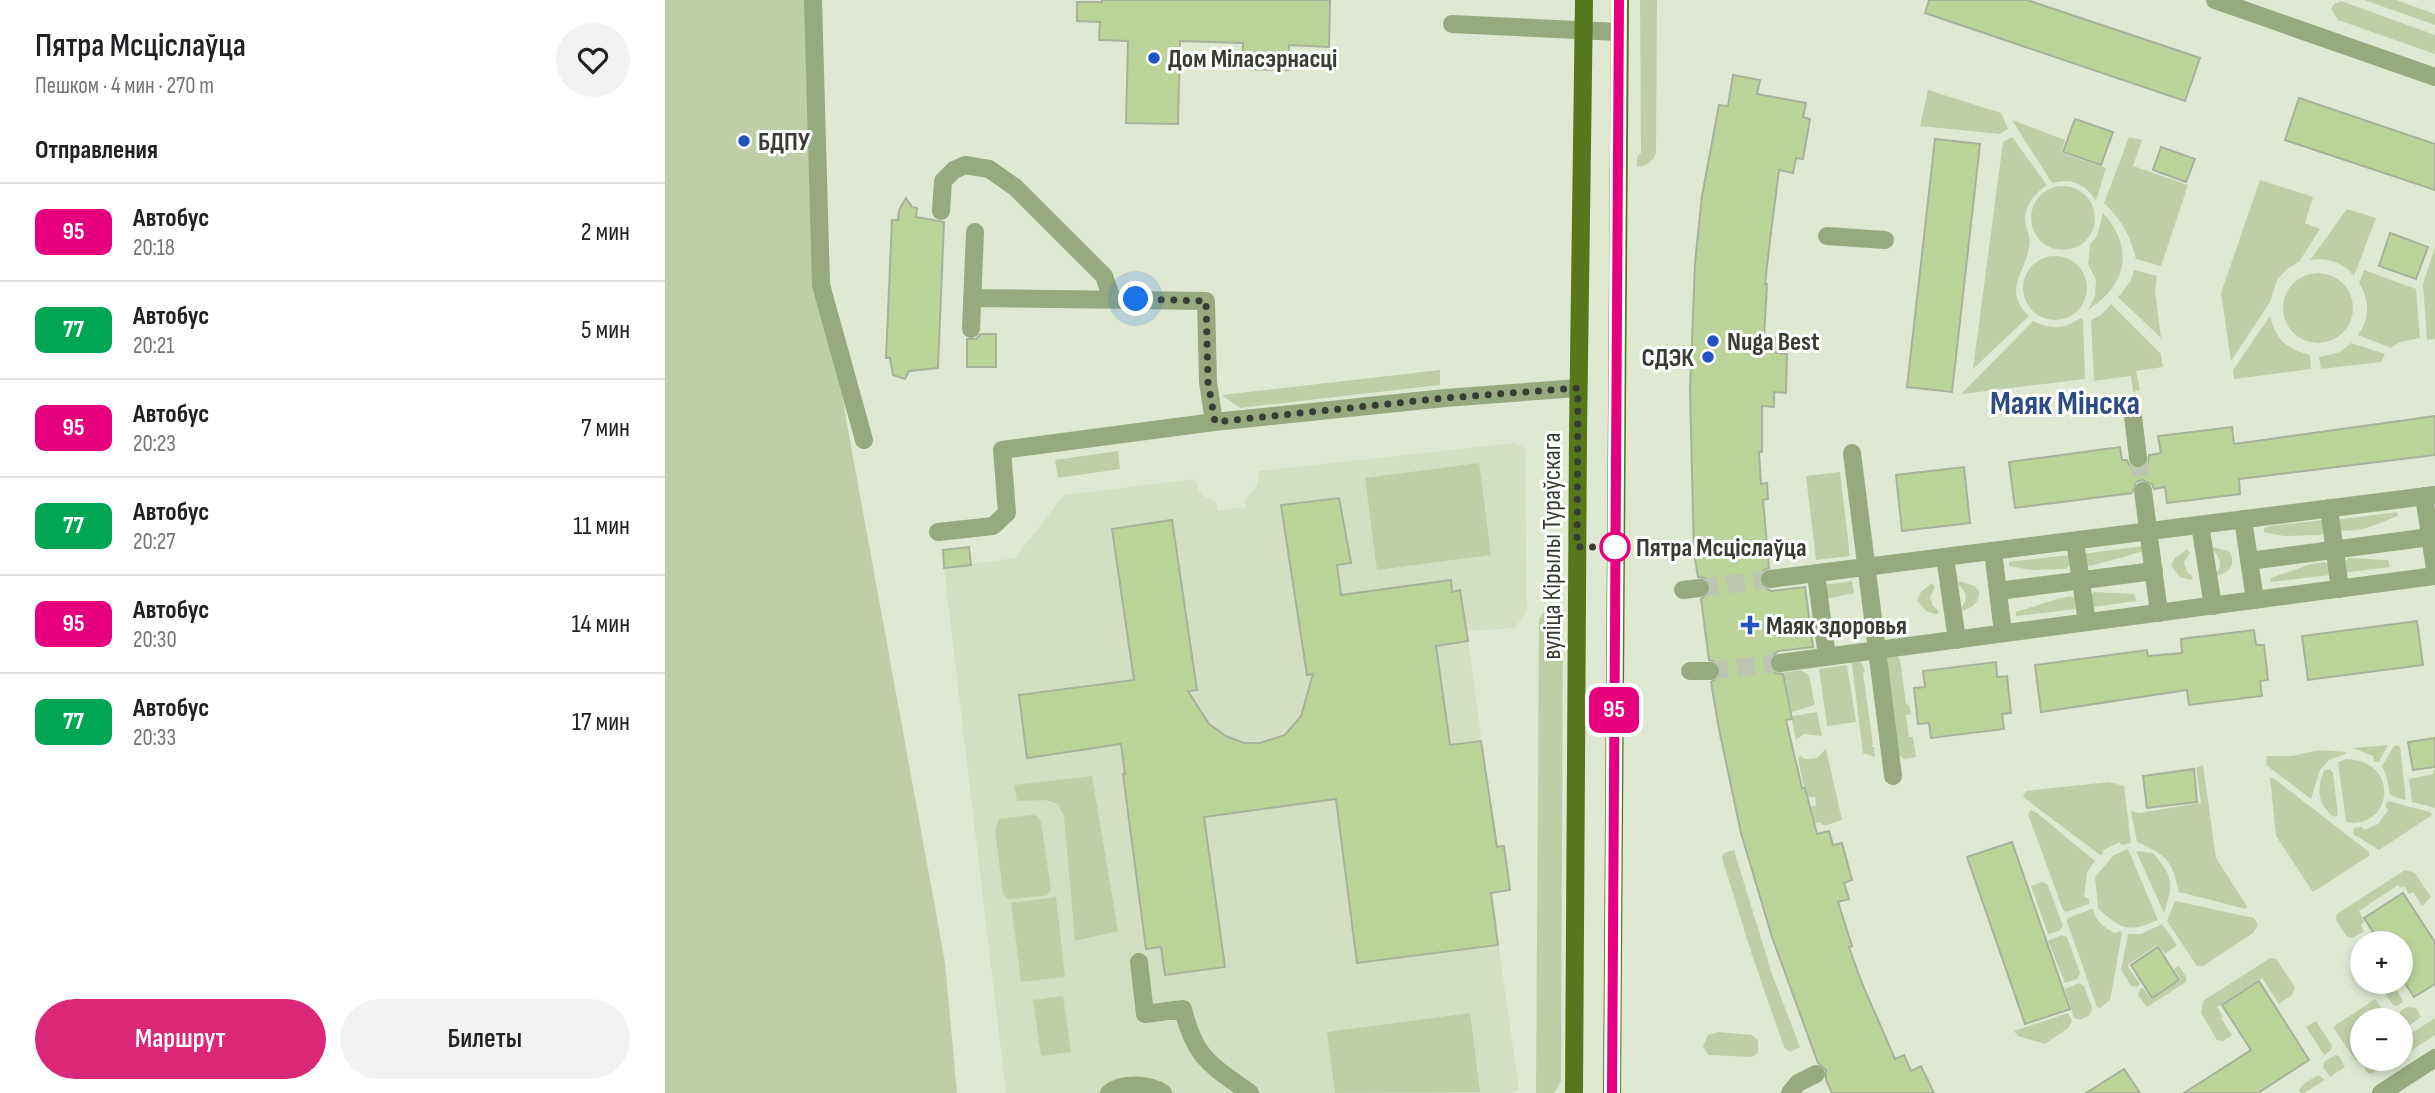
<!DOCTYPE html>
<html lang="ru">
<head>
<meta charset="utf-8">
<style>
	body { margin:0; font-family:"Sofia Sans Condensed",sans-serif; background:#f2f2f2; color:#202124; height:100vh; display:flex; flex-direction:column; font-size:26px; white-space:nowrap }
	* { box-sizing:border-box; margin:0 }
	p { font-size:23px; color:#757577 }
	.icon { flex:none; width:38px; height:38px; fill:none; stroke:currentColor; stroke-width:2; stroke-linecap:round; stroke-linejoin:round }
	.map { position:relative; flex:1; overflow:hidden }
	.sheet { display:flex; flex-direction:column; background:#fff; width:665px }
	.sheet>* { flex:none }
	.badge { padding:0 14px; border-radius:10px; font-size:24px; line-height:46px }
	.fabs { position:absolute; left:1685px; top:931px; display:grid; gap:14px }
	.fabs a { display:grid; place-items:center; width:63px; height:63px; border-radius:50%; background:#fff; box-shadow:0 4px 10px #0003; font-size:35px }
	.you { position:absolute; width:35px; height:35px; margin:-18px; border:5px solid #fff; border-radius:50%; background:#1a73e8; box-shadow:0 0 0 10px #1a73e833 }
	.map>.badge { position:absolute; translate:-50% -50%; box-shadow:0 0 0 4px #fff }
	h2 { padding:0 35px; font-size:26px; line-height:63px }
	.round { display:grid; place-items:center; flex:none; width:74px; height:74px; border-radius:37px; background:#f2f2f2 }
	.summary { display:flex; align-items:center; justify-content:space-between; height:119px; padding:0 35px }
	h1 { font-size:33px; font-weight:600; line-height:52px }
	.action { display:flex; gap:14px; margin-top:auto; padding:14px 35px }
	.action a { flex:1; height:80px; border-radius:42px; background:#db2777; color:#fff; font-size:28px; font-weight:600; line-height:80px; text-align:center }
	.action a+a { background:#f2f2f2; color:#202124 }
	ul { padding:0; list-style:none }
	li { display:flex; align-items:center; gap:21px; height:98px; padding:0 35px; border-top:2px solid #e0e0e0 }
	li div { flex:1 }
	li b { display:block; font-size:26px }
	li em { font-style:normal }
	li .badge { min-width:77px; font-weight:700; text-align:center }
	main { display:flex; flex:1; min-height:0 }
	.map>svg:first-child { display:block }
	.built { fill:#d2dfc1 }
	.green { fill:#becfa8 }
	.building { fill:#bcd49a; stroke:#a7b19b; stroke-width:2 }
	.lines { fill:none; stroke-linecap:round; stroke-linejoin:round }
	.minor-tunnel { stroke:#bec6b2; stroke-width:18; stroke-dasharray:18 9; stroke-linecap:butt }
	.minor { stroke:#97a97e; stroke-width:18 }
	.major { stroke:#58761b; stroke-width:18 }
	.line-casing { stroke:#fff; stroke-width:16 }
	.line { stroke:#e6007e; stroke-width:10 }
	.walk { stroke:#383c33; stroke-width:7; stroke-dasharray:0 12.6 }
	.poi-dot { fill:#2253c0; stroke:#fff; stroke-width:2.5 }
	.stop-dot { fill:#fff; stroke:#e6007e; stroke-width:3.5 }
	.labels { text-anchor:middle; stroke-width:6; stroke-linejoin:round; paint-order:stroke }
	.poi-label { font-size:26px; font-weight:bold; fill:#383c33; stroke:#fff; text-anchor:start }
	.street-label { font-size:26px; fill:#383c33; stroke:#fff }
	.stop-label { font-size:26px; font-weight:bold; fill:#383c33; stroke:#fff; text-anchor:start }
	.district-label { font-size:33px; font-weight:bold; fill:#2f4b83; stroke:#fff }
</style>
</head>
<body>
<main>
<section class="sheet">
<div class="summary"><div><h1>Пятра Мсціслаўца</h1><p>Пешком · 4 мин · 270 m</p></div><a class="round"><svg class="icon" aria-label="heart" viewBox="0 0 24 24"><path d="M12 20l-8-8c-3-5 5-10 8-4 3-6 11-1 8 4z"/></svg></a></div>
<h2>Отправления</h2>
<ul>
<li><span class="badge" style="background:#e6007e;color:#fff">95</span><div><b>Автобус</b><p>20:18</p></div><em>2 мин</em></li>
<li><span class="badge" style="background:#00a651;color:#fff">77</span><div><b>Автобус</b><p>20:21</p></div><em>5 мин</em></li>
<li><span class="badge" style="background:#e6007e;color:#fff">95</span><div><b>Автобус</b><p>20:23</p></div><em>7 мин</em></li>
<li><span class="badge" style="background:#00a651;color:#fff">77</span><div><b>Автобус</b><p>20:27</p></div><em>11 мин</em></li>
<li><span class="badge" style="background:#e6007e;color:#fff">95</span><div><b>Автобус</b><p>20:30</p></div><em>14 мин</em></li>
<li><span class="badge" style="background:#00a651;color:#fff">77</span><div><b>Автобус</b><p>20:33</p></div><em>17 мин</em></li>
</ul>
<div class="action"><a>Маршрут</a><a>Билеты</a></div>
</section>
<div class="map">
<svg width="1770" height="1093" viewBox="0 0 1770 1093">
	<rect width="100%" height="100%" fill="#dfe9d2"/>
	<path class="built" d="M 851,443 L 860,449 L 862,611 L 850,628 L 802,631 L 831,846 L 839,846 L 845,890 L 826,893 L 854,1089 L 848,1093 L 341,1093 L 279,568 L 350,558 L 399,495 L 530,479 L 533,489 L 539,496 L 551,503 L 553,511 L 581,507 L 580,500 L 592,485 L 594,471 Z"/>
	<path class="green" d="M 0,0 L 153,0 L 165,283 L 180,413 L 280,962 L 292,1093 L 0,1093 Z
		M 975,0 L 992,0 L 991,153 C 987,163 982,166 972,167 L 972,157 L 976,153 Z
		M 1699,0 L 1731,0 L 1770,14 L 1770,25 Z
		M 1676,1 L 1770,35 L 1770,54 L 1673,20 L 1666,9 L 1669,4 Z
		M 1263,90 L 1336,113 L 1343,129 L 1335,134 L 1255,126 Z
		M 1347,120 L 1400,140 L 1396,153 L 1441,168 L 1431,201 C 1420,183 1407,178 1387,183 Z
		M 1347,137 L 1382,185 C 1368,195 1357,208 1361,226 C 1363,234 1366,238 1364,247 C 1360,274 1337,291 1364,316 L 1308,369 L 1338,142 Z
		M 1464,137 L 1477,140 L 1468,166 L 1523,185 L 1496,266 L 1471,259 C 1465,234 1457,221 1439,203 Z
		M 1595,180 L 1648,197 L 1640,223 L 1655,229 L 1634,262 L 1622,269 L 1612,280 L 1605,302 L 1566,361 L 1556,293 Z
		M1366 218a32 32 0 1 1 64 0a32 32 0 1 1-64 0Z
		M 1682,209 L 1711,218 L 1689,276 C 1679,263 1661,257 1645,260 Z
		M 1438,213 C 1470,248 1462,285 1423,310 L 1430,296 L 1431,280 L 1423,264 L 1425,245 L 1432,236 Z
		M 1770,247 L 1770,339 L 1762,340 L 1758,284 Z
		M1358 288a32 32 0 1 1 64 0a32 32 0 1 1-64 0Z
		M 1469,270 L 1492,276 L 1490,291 L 1496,338 L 1453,297 L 1466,281 Z
		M 1699,270 L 1751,289 L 1755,338 L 1735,342 L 1726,348 L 1693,335 C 1705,319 1705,300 1694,283 Z
		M1618 308a35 35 0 1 1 70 0a35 35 0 1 1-70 0Z
		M 1446,304 L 1496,354 L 1498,367 L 1471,371 L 1475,390 L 1468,392 L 1466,376 L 1429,381 L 1426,320 L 1436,315 Z
		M 1605,316 C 1610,338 1622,350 1645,355 L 1646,369 L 1569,379 L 1568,370 Z
		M 1415,318 L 1418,320 L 1420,379 L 1296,394 L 1368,321 C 1384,329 1400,330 1415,318 Z
		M 1686,343 L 1720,354 L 1716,362 L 1656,369 L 1654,357 L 1675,352 Z
		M 775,370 L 775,385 L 575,408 L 557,395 Z
		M 453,451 L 455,469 L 393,478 L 390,460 Z
		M 814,463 L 826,555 L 712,570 L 700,478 Z
		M 1175,472 L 1185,556 L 1151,560 L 1141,476 Z
		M 1732,512 L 1733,516 C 1716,522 1694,534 1676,530 L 1671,520 Z
		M 1659,520 L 1659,533 L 1655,535 L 1619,536 L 1599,532 L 1599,528 L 1605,526 Z
		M 1478,546 L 1479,551 L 1426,566 L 1422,565 L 1417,554 Z
		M 1548,547 L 1564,551 C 1572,564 1565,572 1552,576 L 1551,573 C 1558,566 1555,556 1547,550 Z
		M 1522,549 L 1525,553 L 1519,562 L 1522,572 L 1527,576 L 1528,579 L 1525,580 L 1515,577 L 1506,565 L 1510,558 Z
		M 1405,555 L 1407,562 L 1401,569 L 1365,570 L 1344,566 L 1344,562 L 1351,561 Z
		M 1684,558 L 1723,560 L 1725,567 L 1678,573 L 1678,562 Z
		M 1659,562 L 1664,564 L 1665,575 L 1605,582 L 1606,578 L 1646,564 Z
		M 1187,581 L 1189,593 L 1165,598 L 1154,597 L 1151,586 Z
		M 1294,581 L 1310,586 L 1314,591 C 1315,602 1307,608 1298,611 L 1296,608 C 1303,600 1302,591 1293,585 Z
		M 1267,583 L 1270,587 L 1265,597 L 1268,606 L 1273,610 L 1274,613 L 1271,614 L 1261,611 L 1252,600 L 1256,592 Z
		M 1429,592 L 1469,594 L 1471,601 L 1428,607 L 1424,596 Z
		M 1405,596 L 1410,598 L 1411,609 L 1351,616 L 1351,612 L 1392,599 Z
		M 881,609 L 898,610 L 896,1081 L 889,1093 L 871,1093 L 874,619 Z
		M 1188,625 L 1193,626 L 1194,635 L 1156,641 L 1161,628 Z
		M 1232,656 L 1235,659 L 1241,704 L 1244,705 L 1246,714 L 1241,715 L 1244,737 L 1248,737 L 1251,757 L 1239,759 L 1227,749 L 1222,657 Z
		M 1194,661 L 1198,665 L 1200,672 L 1198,673 L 1208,744 L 1206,747 L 1209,747 L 1210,757 L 1198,753 L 1187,665 L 1187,663 Z
		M 1182,665 L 1191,722 L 1162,726 L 1154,669 Z
		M 1136,670 L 1144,675 L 1150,705 L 1127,712 L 1119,706 L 1113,677 L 1117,673 Z
		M 1152,712 L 1157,736 L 1139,734 L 1131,740 L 1127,720 L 1128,716 Z
		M 1723,745 L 1714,762 L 1709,762 L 1708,756 L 1688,748 Z
		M 1732,745 L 1735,747 L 1741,799 L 1739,800 L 1725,795 L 1722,778 L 1717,766 L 1729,746 Z
		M 1161,749 L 1177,820 L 1159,826 L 1155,822 L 1148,824 L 1144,808 L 1151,805 L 1150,797 L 1141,797 L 1133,759 L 1135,755 L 1140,759 L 1152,758 Z
		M 1654,750 L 1681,752 L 1680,754 L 1664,760 L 1655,770 L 1646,799 L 1601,765 L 1602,756 L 1627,756 Z
		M 1681,759 C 1736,760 1728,830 1681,822 L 1673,762 Z
		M 1538,765 L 1551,858 L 1582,906 L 1581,909 L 1514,892 C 1507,860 1501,855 1472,842 L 1466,811 L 1474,813 L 1536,803 L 1531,768 Z
		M 1665,769 L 1668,773 L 1673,815 L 1669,817 C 1653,805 1651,789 1659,771 Z
		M 1768,770 L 1770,770 L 1770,808 L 1747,802 L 1744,779 L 1768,774 Z
		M 427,776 L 453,931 L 410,941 L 399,816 L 393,804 L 380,800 L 352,801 L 349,785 Z
		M 1605,777 L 1611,780 L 1704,852 L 1704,856 L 1648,892 L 1611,836 Z
		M 1444,782 L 1459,786 L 1466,843 L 1456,845 L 1455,842 L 1438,850 L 1437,855 L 1435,855 L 1358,797 L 1361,791 Z
		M 1723,801 L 1765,812 L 1767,815 L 1714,850 L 1688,834 L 1689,828 L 1697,827 L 1699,830 L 1713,824 L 1723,810 L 1720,805 Z
		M 1366,810 L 1372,813 L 1430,861 L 1422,872 L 1419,897 L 1424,899 L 1424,904 L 1401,912 L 1398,910 L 1363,814 Z
		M 367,815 L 372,816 L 376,822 L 386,889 L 383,895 L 378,896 L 343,899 L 338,894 L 330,830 L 334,819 Z
		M 1463,849 L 1493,920 C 1462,933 1457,930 1433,908 L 1430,877 L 1449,855 Z
		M 1069,850 L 1107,974 L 1135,1047 L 1125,1052 L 1119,1047 L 1087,955 L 1057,858 L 1059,853 Z
		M 1471,851 L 1488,853 C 1509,878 1509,883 1499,913 Z
		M 1740,870 L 1750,873 L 1766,897 L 1757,906 L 1748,892 L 1744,894 L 1739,886 L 1735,888 L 1733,885 L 1694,911 L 1699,922 L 1696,925 L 1699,931 L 1688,938 L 1682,937 L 1671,920 L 1672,914 Z
		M 1377,882 L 1383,885 L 1398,926 L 1394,931 L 1383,934 L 1366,886 Z
		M 391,897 L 400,977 L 356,982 L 346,903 Z
		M 1510,901 L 1589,918 L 1593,925 L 1588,933 L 1538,966 L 1532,966 L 1502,921 Z
		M 1426,909 L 1428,909 C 1431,922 1438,926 1449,933 L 1456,931 L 1457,934 L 1445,1000 L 1435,1008 L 1432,1007 L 1402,922 L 1403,918 Z
		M 1497,924 L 1512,945 L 1500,954 L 1493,945 L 1462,965 L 1475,984 L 1472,987 L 1466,986 L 1456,970 L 1463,934 L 1476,934 Z
		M 1396,935 L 1402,937 L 1415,973 L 1412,979 L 1400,983 L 1383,941 Z
		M 1605,958 L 1611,959 L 1630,987 L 1627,995 L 1614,1004 L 1597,978 L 1552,1007 L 1558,1017 L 1556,1018 L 1567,1035 L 1558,1041 L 1552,1040 L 1536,1013 L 1538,1001 Z
		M 1514,966 L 1521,977 L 1521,982 L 1482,1007 L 1473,995 L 1475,989 L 1478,988 L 1486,999 L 1516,980 L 1509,969 Z
		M 1713,982 L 1727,982 L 1738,1001 L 1733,1006 L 1728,1005 Z
		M 1414,983 L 1419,986 L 1427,1008 L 1425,1015 L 1415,1020 L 1409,1018 L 1400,989 Z
		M 398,996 L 406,1052 L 376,1056 L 368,1000 Z
		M 1710,999 L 1725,1020 L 1698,1020 L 1697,1056 L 1691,1061 L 1668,1027 Z
		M 1742,1007 L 1751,1008 L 1756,1017 L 1742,1027 L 1735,1016 L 1735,1011 Z
		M 805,1013 L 815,1092 L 670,1093 L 662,1032 Z
		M 1403,1013 L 1407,1021 L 1403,1028 L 1380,1044 L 1353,1036 L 1349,1031 Z
		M 1770,1018 L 1770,1035 L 1736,1057 L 1736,1040 Z
		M 1651,1021 L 1667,1045 L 1666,1050 L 1659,1055 L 1641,1027 Z
		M 1053,1032 L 1087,1035 L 1093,1040 L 1093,1053 L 1087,1057 L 1043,1055 L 1038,1046 L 1043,1035 Z
		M 1670,1055 L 1674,1056 L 1680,1067 L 1665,1077 L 1658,1067 L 1659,1062 Z
		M 1708,1059 L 1733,1059 L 1705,1074 L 1700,1070 L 1701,1064 Z
		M 1653,1075 L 1660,1080 L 1639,1093 L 1636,1093 L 1634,1091 L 1637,1085 Z"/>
	<path class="building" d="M 437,0 L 665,0 L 664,47 L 624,45 L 624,70 L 577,69 L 578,43 L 515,41 L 513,124 L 461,123 L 463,41 L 434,40 L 435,22 L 412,21 L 412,2 L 437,2 Z
		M 1264,0 L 1362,0 L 1535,58 L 1520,101 L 1260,13 Z
		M 1068,75 L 1095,80 L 1092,94 L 1141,103 L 1138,117 L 1145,119 L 1138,159 L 1131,158 L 1128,173 L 1114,170 L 1105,240 L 1100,284 L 1102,284 L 1099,337 L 1111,338 L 1111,353 L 1122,354 L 1121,393 L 1109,392 L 1109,407 L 1097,406 L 1097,452 L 1094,452 L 1096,484 L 1102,483 L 1103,499 L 1098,500 L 1104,568 L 1098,570 L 1094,580 L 1096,586 L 1106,591 L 1140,587 L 1148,647 L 1113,651 L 1105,658 L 1104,665 L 1110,673 L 1118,674 L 1127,719 L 1121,720 L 1137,788 L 1140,788 L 1152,834 L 1164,831 L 1168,845 L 1177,843 L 1187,880 L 1179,883 L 1184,899 L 1173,902 L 1187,946 L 1184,947 L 1196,981 L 1230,1059 L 1239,1055 L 1246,1071 L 1256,1066 L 1269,1093 L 1167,1093 L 1161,1080 L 1161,1070 L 1153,1063 L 1107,937 L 1076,833 L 1054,729 L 1046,682 L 1054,677 L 1056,670 L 1051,662 L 1044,660 L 1036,599 L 1045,593 L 1046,586 L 1040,578 L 1033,577 L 1029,553 L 1025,390 L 1030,263 L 1037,196 L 1054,105 L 1063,106 Z
		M 1634,98 L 1770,144 L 1770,190 L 1620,140 Z
		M 1410,119 L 1448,132 L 1436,165 L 1398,152 Z
		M 1270,139 L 1315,144 L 1287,392 L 1242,387 Z
		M 1496,147 L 1530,159 L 1521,182 L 1488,170 Z
		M 241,198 L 247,207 L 252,208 L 251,217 L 279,222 L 273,368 L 244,371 L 240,379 L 228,375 L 225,358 L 221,358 L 227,220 L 233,220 L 234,210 Z
		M 1725,233 L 1763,247 L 1751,279 L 1714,266 Z
		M 316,334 L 331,334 L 331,367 L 302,367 L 302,339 L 311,339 Z
		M 1770,416 L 1770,455 L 1574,479 L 1575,494 L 1502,503 L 1500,487 L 1489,489 L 1487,484 L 1477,480 L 1471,482 L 1467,493 L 1350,508 L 1344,462 L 1455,447 L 1457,460 L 1462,460 L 1464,465 L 1474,469 L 1483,463 L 1484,455 L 1496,453 L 1493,436 L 1567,427 L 1569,444 Z
		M 1299,467 L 1305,523 L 1237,531 L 1231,475 Z
		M 674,498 L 686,563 L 672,565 L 676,595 L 786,580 L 787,592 L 795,590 L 803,641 L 771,646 L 785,745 L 816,741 L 832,847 L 839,846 L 845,890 L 826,893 L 833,945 L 692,963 L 671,799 L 539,817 L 560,967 L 500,975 L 496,947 L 481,949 L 458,774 L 460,774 L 456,744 L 362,758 L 354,695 L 469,680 L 447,529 L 507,520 L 532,690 L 523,691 L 544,724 L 561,736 L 579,743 L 595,743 L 620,735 L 636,716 L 648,674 L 642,675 L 616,505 Z
		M 304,547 L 306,565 L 279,568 L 278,550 Z
		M 1752,621 L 1758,665 L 1643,680 L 1637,636 Z
		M 1589,630 L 1591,645 L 1599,645 L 1603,680 L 1595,681 L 1597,696 L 1524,705 L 1522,690 L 1376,712 L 1370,665 L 1482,650 L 1483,656 L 1517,653 L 1516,639 Z
		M 1331,662 L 1332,677 L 1342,676 L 1346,713 L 1337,714 L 1339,729 L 1266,738 L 1264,723 L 1253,724 L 1249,688 L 1260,687 L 1258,671 Z
		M 1770,738 L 1770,767 L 1748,770 L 1743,742 Z
		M 1529,769 L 1532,802 L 1482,808 L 1478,776 Z
		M 1347,842 L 1405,1009 L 1360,1024 L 1302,857 Z
		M 1738,893 L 1770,942 L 1770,984 L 1749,997 L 1736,977 L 1736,943 L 1715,943 L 1699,918 Z
		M 1493,947 L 1514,980 L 1487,998 L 1466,965 Z
		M 1594,981 L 1644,1060 L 1593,1093 L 1519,1093 L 1586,1050 L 1557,1005 Z
		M 1459,1069 L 1475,1093 L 1421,1093 Z"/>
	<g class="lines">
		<path class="minor-tunnel" d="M 1473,458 L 1478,491
			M 1035,588 L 1105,579
			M 1045,671 L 1115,663"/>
		<path class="minor" d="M 148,0 L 156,285 L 199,440
			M 1550,0 L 1770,77
			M 787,24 L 954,32
			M 276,211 L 278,181 L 289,170 L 300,165 L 324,169 L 350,187 L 439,276 L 447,299
			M 1162,236 L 1220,240
			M 307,298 L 541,301 L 543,382 L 549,422
			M 306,329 L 310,232
			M 1467,408 L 1473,458
			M 1187,453 L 1228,776
			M 1478,491 L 1494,613
			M 1759,496 L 1770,569
			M 1664,508 L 1675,589
			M 1578,519 L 1590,600
			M 1535,525 L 1548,606
			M 273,532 L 328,526 L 342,513 L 337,450 L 549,422 L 780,398 L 913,388
			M 1410,541 L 1422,622
			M 1328,551 L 1338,633
			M 1280,557 L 1292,640
			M 1584,561 L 1765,537
			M 1151,574 L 1162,657
			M 1105,579 L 1770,495
			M 1018,590 L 1035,588
			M 1333,591 L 1489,571
			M 1115,663 L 1770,576
			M 1025,671 L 1045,671
			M 474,962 L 480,1014 L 518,1009 C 530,1059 546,1065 585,1093
			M 444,1093 C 458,1082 484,1084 498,1093
			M 1125,1093 L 1133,1083 L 1151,1074
			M 1716,1093 L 1770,1058"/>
		<path class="major" d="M 909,1093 L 913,433 L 919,0
			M 947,1093 L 955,0"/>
	</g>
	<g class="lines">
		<g class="line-casing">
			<path id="line" d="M 947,1093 L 954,0"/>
		</g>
		<use href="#line" class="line"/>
		<path class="walk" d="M 471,299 L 541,301 L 543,382 L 550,422 L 780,398 L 913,388 L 912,547 L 950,547"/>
	</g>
	<g class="poi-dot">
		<circle cx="489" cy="58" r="7"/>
		<circle cx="79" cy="141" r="7"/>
		<circle cx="1048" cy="341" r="7"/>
		<circle cx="1043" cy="357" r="7"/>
		<path d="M1081.5 614.5h7v7h7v7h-7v7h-7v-7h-7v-7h7z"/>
	</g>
	<circle class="stop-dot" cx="950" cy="547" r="14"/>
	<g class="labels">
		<g class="poi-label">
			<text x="503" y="67">Дом Міласэрнасці</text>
			<text x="93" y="150">БДПУ</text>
			<text x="1062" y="350">Nuga Best</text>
			<text x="1029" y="366" text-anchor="end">СДЭК</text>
			<text x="1101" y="634">Маяк здоровья</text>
		</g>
		<g class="street-label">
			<text transform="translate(886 546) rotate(-90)" y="9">вуліца Кірылы Тураўскага</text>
		</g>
		<g class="stop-label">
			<text x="971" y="556">Пятра Мсціслаўца</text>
		</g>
		<g class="district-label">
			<text x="1400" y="414">Маяк Мінска</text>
		</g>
	</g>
</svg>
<div class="fabs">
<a>+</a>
<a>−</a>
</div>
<div class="you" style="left:471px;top:299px"></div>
<b class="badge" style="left:949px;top:710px;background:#e6007e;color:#fff">95</b>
</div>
</main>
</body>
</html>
